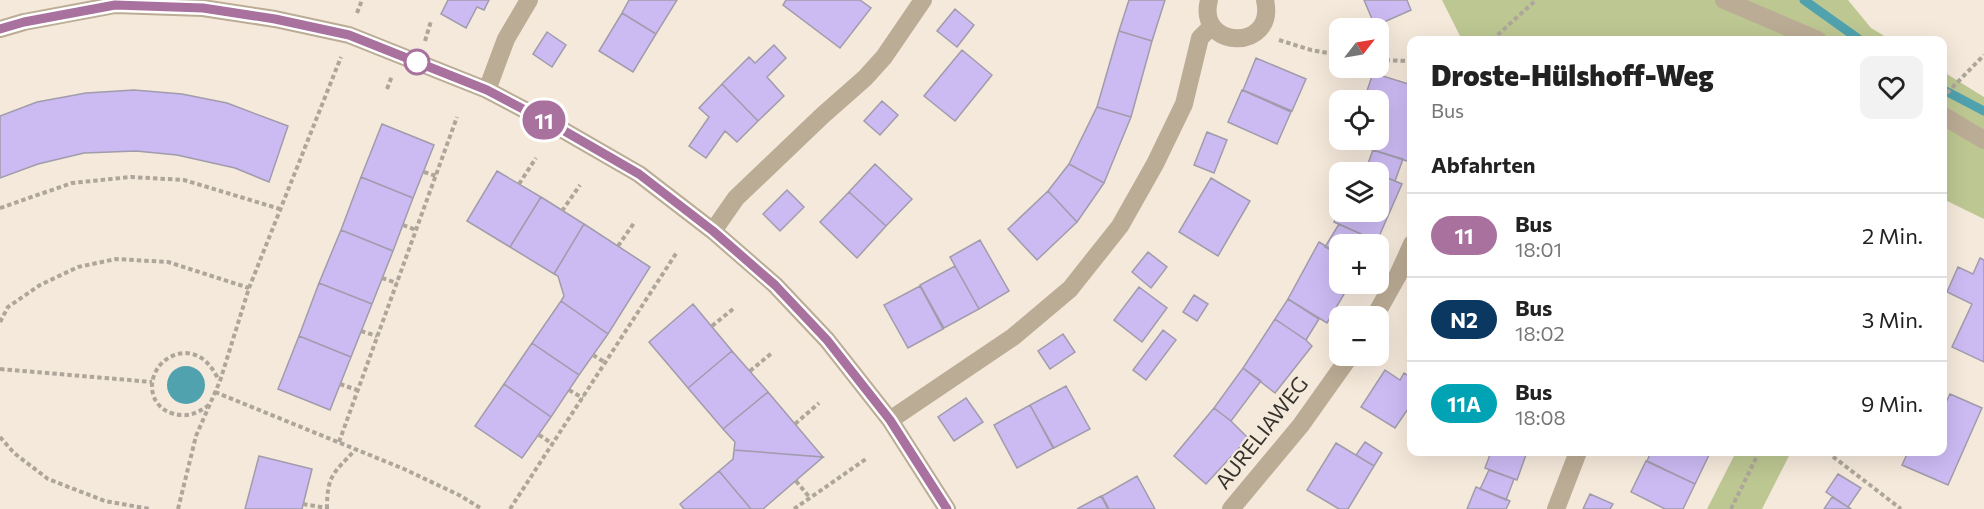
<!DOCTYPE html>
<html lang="de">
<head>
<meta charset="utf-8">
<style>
	body { margin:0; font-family:Commissioner,sans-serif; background:#f2f2f2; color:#222; height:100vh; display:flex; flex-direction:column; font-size:22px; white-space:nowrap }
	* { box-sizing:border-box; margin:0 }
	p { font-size:20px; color:#767676 }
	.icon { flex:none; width:33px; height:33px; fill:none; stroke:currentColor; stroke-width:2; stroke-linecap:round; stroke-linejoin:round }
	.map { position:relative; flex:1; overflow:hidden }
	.drawer { position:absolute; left:1407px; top:36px; width:540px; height:420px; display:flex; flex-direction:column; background:#fff; border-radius:12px; box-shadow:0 6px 24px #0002 }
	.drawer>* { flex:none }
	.badge { padding:0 12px; border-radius:20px; font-size:21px; line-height:39px }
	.needle { width:39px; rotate:59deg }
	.fabs { position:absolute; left:1329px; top:18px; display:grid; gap:12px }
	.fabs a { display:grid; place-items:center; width:60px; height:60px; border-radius:12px; background:#fff; box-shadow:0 6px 24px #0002; font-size:30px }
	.map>.badge { position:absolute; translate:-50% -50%; box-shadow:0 0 0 3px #fff }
	h2 { padding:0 24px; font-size:22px; line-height:54px }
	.round { display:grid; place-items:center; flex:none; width:63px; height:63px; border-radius:12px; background:#f2f2f2 }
	.overview { display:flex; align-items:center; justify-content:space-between; height:102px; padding:0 24px }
	h1 { font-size:28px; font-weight:800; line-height:45px }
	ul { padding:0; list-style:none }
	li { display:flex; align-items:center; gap:18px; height:84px; padding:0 24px; border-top:2px solid #e0e0e0 }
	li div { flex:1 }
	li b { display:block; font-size:22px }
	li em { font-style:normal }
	li .badge { min-width:66px; font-weight:700; text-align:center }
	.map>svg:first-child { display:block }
	.green { fill:#bdc792 }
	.water { fill:#50a2ae }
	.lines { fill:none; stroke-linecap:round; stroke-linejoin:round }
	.stream { stroke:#50a2ae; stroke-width:9 }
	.building { fill:#ccbaf3; stroke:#a09cab; stroke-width:1.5 }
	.path { stroke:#afa69b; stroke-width:4; stroke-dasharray:4.5 3; stroke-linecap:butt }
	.street { stroke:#bbac95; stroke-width:18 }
	.line-casing { stroke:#fff; stroke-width:14 }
	.line { stroke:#a9719e; stroke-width:9 }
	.stop-dot { fill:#fff; stroke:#a9719e; stroke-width:3 }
	.labels { text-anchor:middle; stroke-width:4.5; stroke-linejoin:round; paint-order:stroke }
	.street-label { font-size:21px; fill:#36322c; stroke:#f5e9db }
</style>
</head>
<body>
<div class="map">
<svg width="1984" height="509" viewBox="0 0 1984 509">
	<rect width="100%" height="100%" fill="#f5e9db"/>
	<path class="green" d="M 1442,0 L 1848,0 L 1871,28 L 1891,40 L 1462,40 Z
		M 1942,71 L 1984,97 L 1984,219 L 1943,199 Z
		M 1736,452 L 1791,452 L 1762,509 L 1707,509 Z"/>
	<path class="water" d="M167 385a19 19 0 1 1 38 0a19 19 0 1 1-38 0Z"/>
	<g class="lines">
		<path class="stream" d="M 1804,0 L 1860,40
			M 1942,89 L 1984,111"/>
	</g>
	<path class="building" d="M 448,0 L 489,0 L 484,10 L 477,7 L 466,28 L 441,14 Z
		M 629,0 L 677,0 L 656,34 L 622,13 Z
		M 786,0 L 860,0 L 871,8 L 840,48 L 783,5 Z
		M 1129,0 L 1165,0 L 1152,41 L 1119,31 Z
		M 1364,0 L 1407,0 L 1411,10 L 1375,26 Z
		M 955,9 L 974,25 L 957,47 L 937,31 Z
		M 622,13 L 656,34 L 633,72 L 599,51 Z
		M 1119,31 L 1152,41 L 1131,117 L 1097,107 Z
		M 547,32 L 566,45 L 552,67 L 533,54 Z
		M 774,45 L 786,58 L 767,77 L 784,96 L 758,121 L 722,84 L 749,57 L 755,63 Z
		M 962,50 L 992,75 L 955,121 L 924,96 Z
		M 1256,58 L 1306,79 L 1292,111 L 1243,90 Z
		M 1373,73 L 1412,85 L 1412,147 L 1407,161 L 1351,143 L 1352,140 L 1378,140 L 1378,100 L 1364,100 Z
		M 722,84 L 758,121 L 737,142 L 725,131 L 706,158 L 689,146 L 709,117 L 699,108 Z
		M 134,90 L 182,94 L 227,103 L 288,126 L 269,182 L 235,168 L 177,155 L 136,151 L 84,153 L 38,164 L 0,178 L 0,116 L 37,102 L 86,93 Z
		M 1242,90 L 1291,112 L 1277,144 L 1228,122 Z
		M 882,101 L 898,115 L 880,135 L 864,121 Z
		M 1097,107 L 1131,117 L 1104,183 L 1069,164 Z
		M 382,124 L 434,145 L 413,198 L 361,177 Z
		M 1207,132 L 1227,140 L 1214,173 L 1194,165 Z
		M 1373,150 L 1403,159 L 1395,181 L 1378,174 L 1378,172 L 1366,169 Z
		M 875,164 L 912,199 L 886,226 L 849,192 Z
		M 1069,164 L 1104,183 L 1077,222 L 1048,191 Z
		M 497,171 L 541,197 L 510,247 L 467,221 Z
		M 1378,174 L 1402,184 L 1377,241 L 1334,222 L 1340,209 L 1340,212 L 1378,212 Z
		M 361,177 L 413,198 L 393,251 L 341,230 Z
		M 1211,178 L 1250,201 L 1218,256 L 1179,232 Z
		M 787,190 L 804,207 L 780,231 L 763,214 Z
		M 1048,191 L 1077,222 L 1037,260 L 1008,229 Z
		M 849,192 L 886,226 L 857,258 L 820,222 Z
		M 541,197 L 584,224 L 554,274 L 510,247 Z
		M 584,224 L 650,267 L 608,334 L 561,301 L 564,296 L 558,276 L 554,274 Z
		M 1339,224 L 1370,238 L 1367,244 L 1340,244 L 1340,255 L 1325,247 Z
		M 341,230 L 393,251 L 372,304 L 319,283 Z
		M 980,240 L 1009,291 L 979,309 L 950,257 Z
		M 1319,242 L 1340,255 L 1340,284 L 1350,284 L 1327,323 L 1288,299 Z
		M 1148,252 L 1167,267 L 1151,288 L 1132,272 Z
		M 1980,258 L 1984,260 L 1984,362 L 1952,347 L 1972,304 L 1947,292 L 1958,267 L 1973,274 Z
		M 955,266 L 979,309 L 944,328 L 920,285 Z
		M 319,283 L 372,304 L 351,357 L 299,336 Z
		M 920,286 L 943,329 L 908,348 L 884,305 Z
		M 1139,287 L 1167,308 L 1142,342 L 1114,320 Z
		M 1194,295 L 1208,304 L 1197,321 L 1183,312 Z
		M 1288,299 L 1319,319 L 1306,340 L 1275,319 Z
		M 561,301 L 608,334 L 579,375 L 532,343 Z
		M 693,304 L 732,351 L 688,388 L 649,342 Z
		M 1275,319 L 1306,340 L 1312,346 L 1275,393 L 1243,368 Z
		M 1163,330 L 1176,340 L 1146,380 L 1133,370 Z
		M 1063,334 L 1075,352 L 1050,369 L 1038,351 Z
		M 299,336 L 351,357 L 330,410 L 278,389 Z
		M 532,343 L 579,375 L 551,417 L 504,384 Z
		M 732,351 L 768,392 L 723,429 L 688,388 Z
		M 1243,368 L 1261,381 L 1231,421 L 1214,408 Z
		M 1385,370 L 1400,380 L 1404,373 L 1412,378 L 1412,403 L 1395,428 L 1361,407 Z
		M 504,384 L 551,417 L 522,458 L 475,426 Z
		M 1066,386 L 1090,429 L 1054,448 L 1030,405 Z
		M 768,392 L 795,424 L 823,457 L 734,450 L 735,442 L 723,429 Z
		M 1950,394 L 1982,408 L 1948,485 L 1902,465 L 1908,452 L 1942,452 L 1942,411 Z
		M 966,398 L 983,422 L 954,441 L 938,417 Z
		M 1030,405 L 1053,448 L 1017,468 L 994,425 Z
		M 1214,408 L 1231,421 L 1248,438 L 1206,484 L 1174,456 Z
		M 1365,442 L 1382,453 L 1374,466 L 1356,455 Z
		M 1336,443 L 1374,466 L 1348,509 L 1339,509 L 1307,490 Z
		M 734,450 L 823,457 L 763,509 L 751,509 L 719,471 L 733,459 Z
		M 1491,452 L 1527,452 L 1517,480 L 1485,468 Z
		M 1651,452 L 1707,452 L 1710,453 L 1695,484 L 1647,461 Z
		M 259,456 L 312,469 L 302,509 L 245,509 Z
		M 1646,461 L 1695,484 L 1683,509 L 1665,509 L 1631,492 Z
		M 1489,470 L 1514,479 L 1506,500 L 1480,489 Z
		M 719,471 L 751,509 L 684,509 L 680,504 Z
		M 1838,474 L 1861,488 L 1848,507 L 1826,492 Z
		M 1137,476 L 1155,509 L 1109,509 L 1102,496 Z
		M 1476,487 L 1510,501 L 1506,509 L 1467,509 Z
		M 1590,494 L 1613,504 L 1610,509 L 1583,509 Z
		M 1101,496 L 1108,509 L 1077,509 Z
		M 1832,497 L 1848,507 L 1851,509 L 1824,509 Z"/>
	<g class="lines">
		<path class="path" d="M 357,13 L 362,0
			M 1279,40 L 1311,50 L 1340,55
			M 1492,40 L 1536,0
			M 425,41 L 431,21
			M 1378,60 L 1412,61
			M 387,89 L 392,76
			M 1947,93 L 1984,55
			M 424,172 L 436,176
			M 519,184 L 536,158
			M 0,208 L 72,183 L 131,177 L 184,180 L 280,209
			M 562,211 L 580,185
			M 403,225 L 416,230
			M 618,246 L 634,223
			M 382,278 L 397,283
			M 0,322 L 8,307 L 40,285 L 78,267 L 116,259 L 168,262 L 249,288
			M 712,326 L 733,309
			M 361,331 L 377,336
			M 593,355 L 606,363
			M 0,369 L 152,382
			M 750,371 L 773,352
			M 340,384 L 357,390
			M 569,390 L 583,398
			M 215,392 L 404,469 L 459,495 L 482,509
			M 209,405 C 196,414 187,418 171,413 C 139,401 150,355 185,353 C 194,353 204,358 209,365 C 213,369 216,375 219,380
			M 795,424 L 819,403
			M 539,435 L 553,444
			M 0,437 L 14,453 L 48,479 L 105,501 L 150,509
			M 339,442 L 457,117
			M 1827,452 L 1901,509
			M 796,481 L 810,498
			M 303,504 L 326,508
			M 178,509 L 196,436 L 220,381 L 249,288 L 341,57
			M 327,509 C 327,475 333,474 355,450
			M 510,509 L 677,252
			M 794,509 L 866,459
			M 1731,509 L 1759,452"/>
		<path class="street" d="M 1209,0 C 1196,50 1277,52 1265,0
			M 1724,0 L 1818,40
			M 0,29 L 24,22 L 115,5 L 203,8 L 275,19 L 349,35 L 487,90 L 561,129 L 639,174 L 713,231 L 775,285 L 827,340 L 890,420 L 947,509
			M 487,90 L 506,39 L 529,0
			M 1942,115 L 1984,140
			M 713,231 L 736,198 L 823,115 L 865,78 L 884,57 L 923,0
			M 1375,316 L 1398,275 L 1412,244
			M 890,420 L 1013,337 L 1070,289 L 1120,226 L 1155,164 L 1184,104 L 1200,38 L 1212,26
			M 1231,509 L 1301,425 L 1350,356
			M 1556,509 L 1578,452"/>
	</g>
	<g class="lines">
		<g class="line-casing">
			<path id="line" d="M 0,29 L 24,22 L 115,5 L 203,8 L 275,19 L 349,35 L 487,90 L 561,129 L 639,174 L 713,231 L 775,285 L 827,340 L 890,420 L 947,509"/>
		</g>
		<use href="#line" class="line"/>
	</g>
	<circle class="stop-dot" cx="417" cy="62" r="12"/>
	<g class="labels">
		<g class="street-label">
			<text transform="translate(1262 433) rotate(-52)" y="7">AURELIAWEG</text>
		</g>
	</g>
</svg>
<div class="fabs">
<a><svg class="needle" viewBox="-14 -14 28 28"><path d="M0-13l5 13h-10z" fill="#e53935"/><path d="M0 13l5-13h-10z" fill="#767676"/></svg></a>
<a><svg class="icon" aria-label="locate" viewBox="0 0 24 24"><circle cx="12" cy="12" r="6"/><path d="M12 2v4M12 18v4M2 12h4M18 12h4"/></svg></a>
<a><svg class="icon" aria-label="layers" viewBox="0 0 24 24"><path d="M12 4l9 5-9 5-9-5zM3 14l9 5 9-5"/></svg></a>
<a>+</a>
<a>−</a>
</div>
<b class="badge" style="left:544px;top:120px;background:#a9719e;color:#fff">11</b>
<section class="drawer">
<div class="overview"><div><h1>Droste-Hülshoff-Weg</h1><p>Bus</p></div><a class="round"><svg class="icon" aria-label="heart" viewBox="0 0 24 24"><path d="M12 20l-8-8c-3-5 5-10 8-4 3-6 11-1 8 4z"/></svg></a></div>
<h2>Abfahrten</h2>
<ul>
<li><span class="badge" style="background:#a9719e;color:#fff">11</span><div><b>Bus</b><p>18:01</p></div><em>2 Min.</em></li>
<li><span class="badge" style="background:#0b3861;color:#fff">N2</span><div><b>Bus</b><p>18:02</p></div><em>3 Min.</em></li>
<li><span class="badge" style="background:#00a3b4;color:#fff">11A</span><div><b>Bus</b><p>18:08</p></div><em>9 Min.</em></li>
</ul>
</section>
</div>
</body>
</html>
